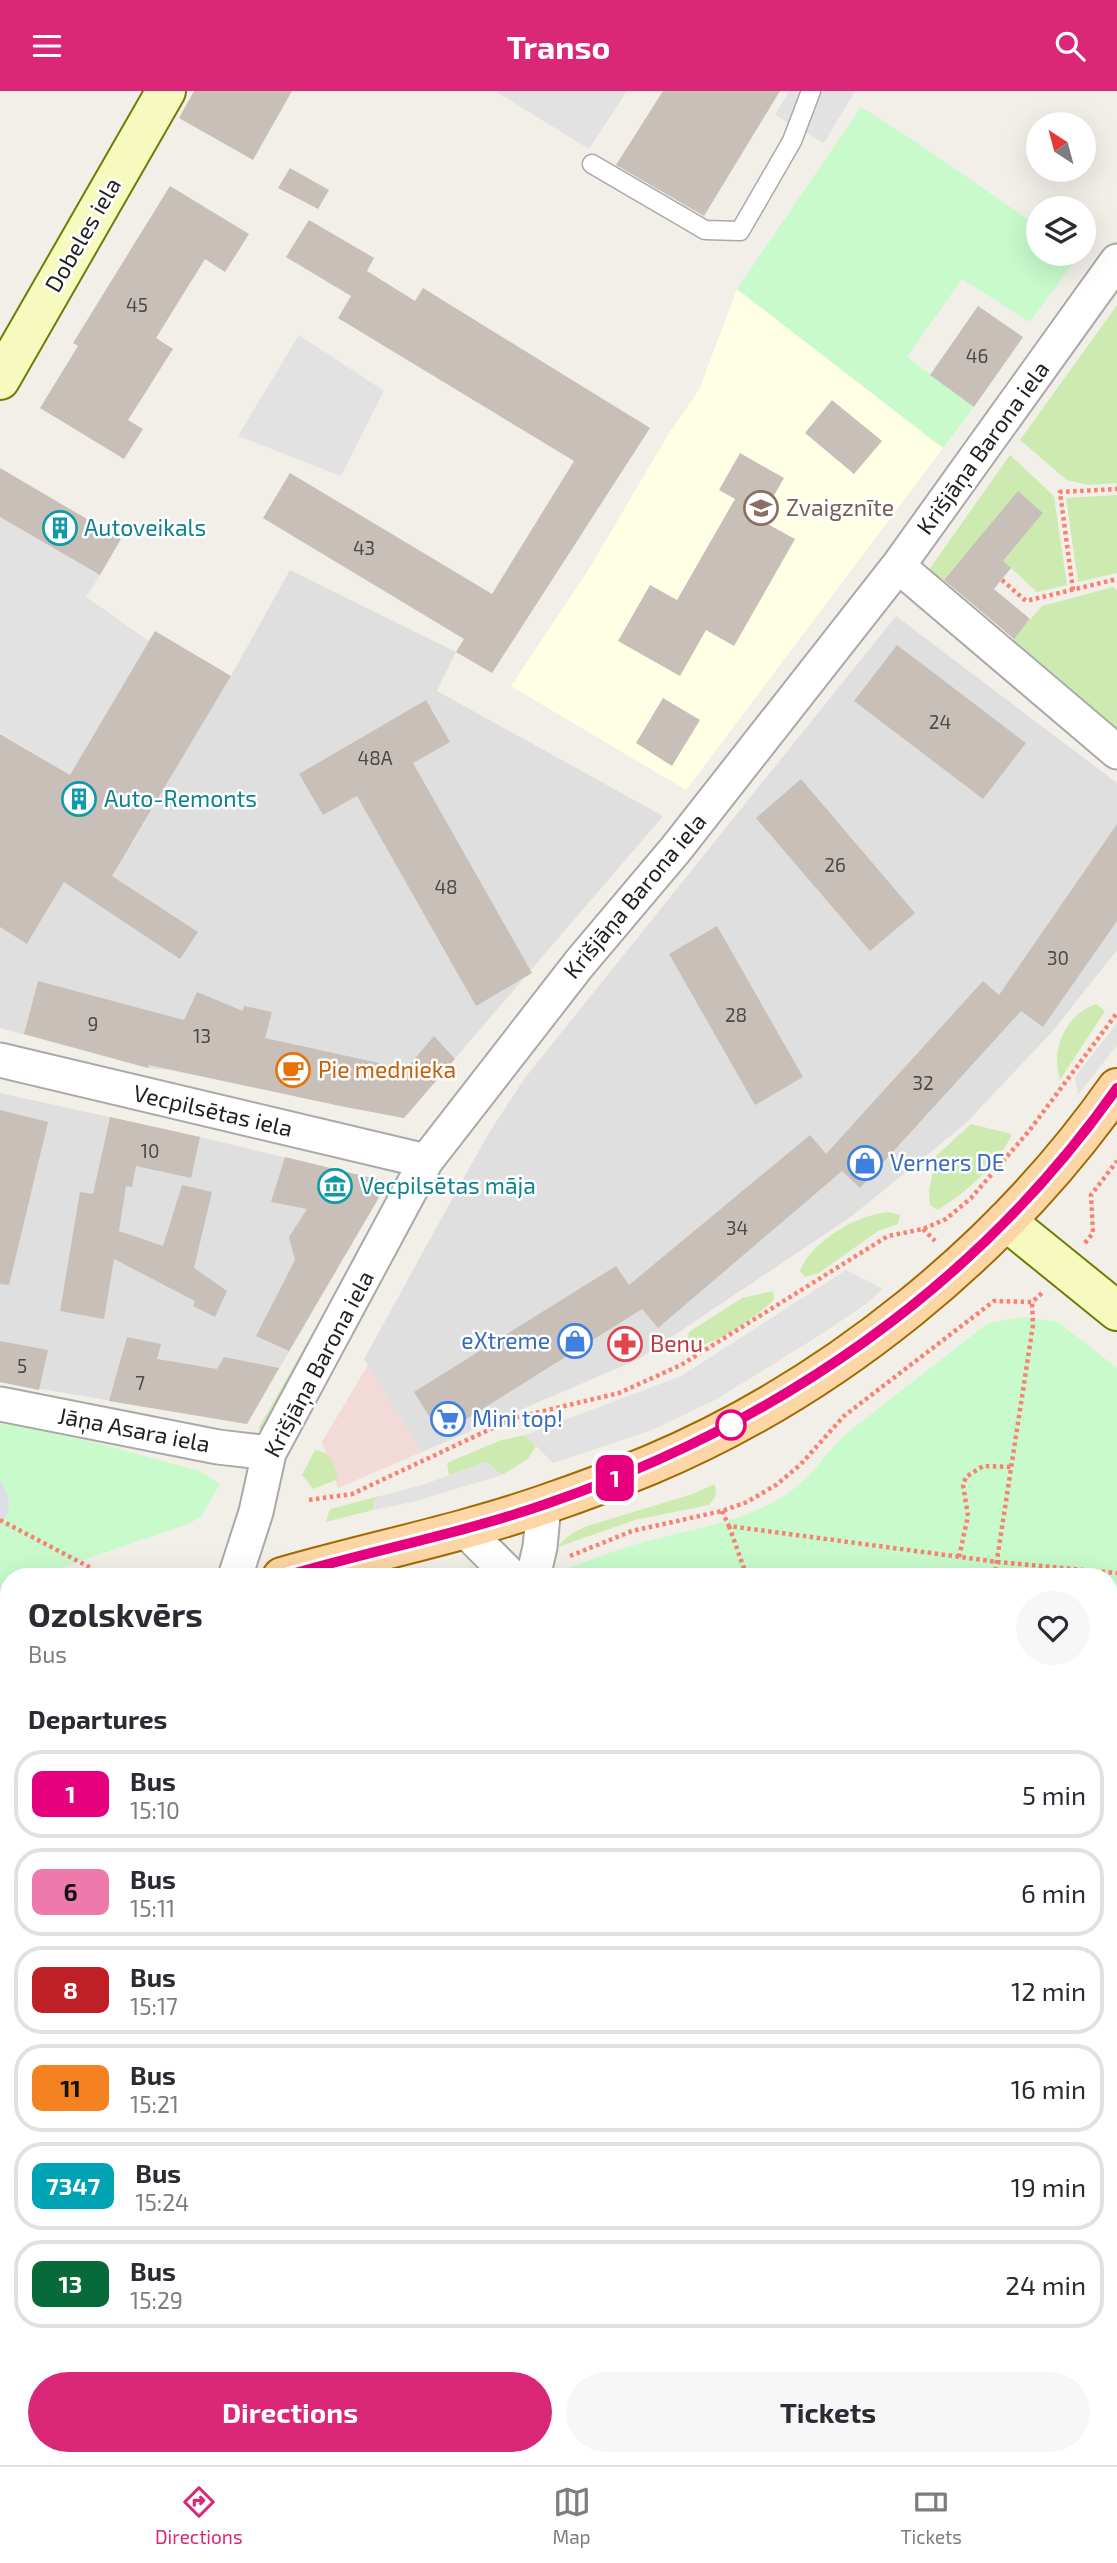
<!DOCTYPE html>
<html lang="en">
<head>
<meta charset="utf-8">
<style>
	body { margin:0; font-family:"Exo 2",sans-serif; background:#f7f7f7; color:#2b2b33; height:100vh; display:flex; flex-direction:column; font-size:26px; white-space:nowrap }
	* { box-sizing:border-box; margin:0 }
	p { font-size:23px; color:#7c7c81 }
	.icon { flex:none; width:38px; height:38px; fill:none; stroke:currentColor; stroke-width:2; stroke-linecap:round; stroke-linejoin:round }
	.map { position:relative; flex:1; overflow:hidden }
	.side { position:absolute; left:0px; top:1477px; width:1118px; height:898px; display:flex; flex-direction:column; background:#fff; border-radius:28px 28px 0 0; box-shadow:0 7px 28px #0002 }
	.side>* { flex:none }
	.badge { padding:0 14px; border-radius:10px; font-size:24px; line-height:46px }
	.needle { width:46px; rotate:324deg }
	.controls { position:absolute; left:1026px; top:21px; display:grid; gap:14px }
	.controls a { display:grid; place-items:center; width:70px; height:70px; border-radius:50%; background:#fff; box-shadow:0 7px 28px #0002; font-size:35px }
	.map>.badge { position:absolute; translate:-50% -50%; box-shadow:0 0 0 4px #fff }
	h2 { padding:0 28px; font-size:26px; line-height:63px }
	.round { display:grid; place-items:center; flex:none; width:74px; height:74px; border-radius:37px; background:#f7f7f7 }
	.head { display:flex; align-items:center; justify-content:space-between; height:119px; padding:0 28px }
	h1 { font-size:33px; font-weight:700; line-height:52px }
	.button { display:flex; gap:14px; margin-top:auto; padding:14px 28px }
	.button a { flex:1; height:80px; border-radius:42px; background:#db2777; color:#fff; font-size:28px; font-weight:700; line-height:80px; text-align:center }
	.button a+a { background:#f7f7f7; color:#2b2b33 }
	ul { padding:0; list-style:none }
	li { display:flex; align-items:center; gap:21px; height:88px; margin:0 14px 10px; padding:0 14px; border:4px solid #e1e1e2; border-radius:28px }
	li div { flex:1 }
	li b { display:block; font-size:26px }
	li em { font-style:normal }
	li .badge { min-width:77px; font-weight:700; text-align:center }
	header { display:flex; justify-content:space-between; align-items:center; height:91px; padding:0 28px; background:#db2777; color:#fff; font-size:32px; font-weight:700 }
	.dock { display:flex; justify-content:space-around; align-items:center; height:98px; border-top:2px solid #e1e1e2; background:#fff; font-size:19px; color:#7c7c81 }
	.dock a { display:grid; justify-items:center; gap:4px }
	.dock .current { color:#db2777 }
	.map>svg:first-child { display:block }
	.residential { fill:#e0dfdf }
	.commercial { fill:#f2dad9 }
	.education { fill:#ffffe5 }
	.grass { fill:#cdebb0 }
	.park { fill:#c8facc }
	.parking { fill:#e2e2e2 }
	.plaza { fill:#dddde8 }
	.building { fill:#c7bfb8 }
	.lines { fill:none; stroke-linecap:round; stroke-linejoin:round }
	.lane-casing { stroke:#a9a9a9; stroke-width:21 }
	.street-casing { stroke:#a9a9a9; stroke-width:37 }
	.secondary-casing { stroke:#707d05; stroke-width:42 }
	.primary-casing { stroke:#a06b00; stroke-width:42 }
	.path { stroke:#fa8072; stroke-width:4.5; stroke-dasharray:3.5 3.5; stroke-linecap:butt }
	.lane { stroke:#fff; stroke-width:18 }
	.street { stroke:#fff; stroke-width:33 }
	.secondary { stroke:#f7fabf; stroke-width:38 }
	.primary { stroke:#fcd6a4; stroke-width:38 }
	.line-casing { stroke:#fff; stroke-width:16 }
	.line { stroke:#e6007e; stroke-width:10 }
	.stop-dot { fill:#fff; stroke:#e6007e; stroke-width:3.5 }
	.labels { text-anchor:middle; stroke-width:5; stroke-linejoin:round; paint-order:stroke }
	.number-label { font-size:19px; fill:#4b4948 }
	.street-label { font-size:23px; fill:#222; stroke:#fff }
	.education-label { font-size:23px; fill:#785e54; stroke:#fff; text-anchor:start }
	.culture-label { font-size:23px; fill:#0d838f; stroke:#fff; text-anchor:start }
	.food-label { font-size:23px; fill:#c56008; stroke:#fff; text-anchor:start }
	.shop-label { font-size:23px; fill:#366cbe; stroke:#fff; text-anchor:start }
	.health-label { font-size:23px; fill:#be3a42; stroke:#fff; text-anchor:start }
</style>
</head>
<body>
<header><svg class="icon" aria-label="menu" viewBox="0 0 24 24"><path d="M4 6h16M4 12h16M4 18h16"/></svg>Transo<svg class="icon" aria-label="search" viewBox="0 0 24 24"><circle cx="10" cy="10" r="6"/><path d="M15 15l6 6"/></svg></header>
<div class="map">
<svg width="1117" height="2374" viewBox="0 0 1117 2374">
	<rect width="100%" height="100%" fill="#f2efe9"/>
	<path class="residential" d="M 290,479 L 456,561 L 437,600 L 663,725 L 404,1027 L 169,979 L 148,977 L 0,937 L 0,836 L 28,852 L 99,732 L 133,751 L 231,585 Z
		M 896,525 L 1117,692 L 1117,859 L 1052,941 L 965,1033 L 852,1125 L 639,1268 L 422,1361 L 364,1268 L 487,1045 L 524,988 Z
		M 0,1002 L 200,1046 L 388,1091 L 247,1333 L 0,1291 Z
		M 1110,1802 L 1117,1805 L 1117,2057 L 1110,2055 Z
		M 0,1907 L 9,1916 L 9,2366 L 66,2366 L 65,2374 L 0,2374 Z
		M 160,2366 L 472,2366 L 486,2374 L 158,2374 Z
		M 574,2366 L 903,2366 L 898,2374 L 588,2374 Z"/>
	<path class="commercial" d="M 368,1274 L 422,1361 L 338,1397 L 322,1351 Z"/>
	<path class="education" d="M 737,198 L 943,357 L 686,699 L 511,595 L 589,478 L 668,344 L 699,299 Z"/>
	<path class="grass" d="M 1117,214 L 1117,392 L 1089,394 L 1067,389 L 1020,349 Z
		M 1010,364 L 1054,405 L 1067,494 L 1037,501 L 1003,470 L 1043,422 L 1019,401 L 941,492 L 928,480 Z
		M 1117,404 L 1117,482 L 1078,491 L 1066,407 Z
		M 1113,496 L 1117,499 L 1117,645 L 1010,552 L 1042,515 Z
		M 1096,913 L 1105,920 L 1060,989 C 1050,958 1066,923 1096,913 Z
		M 971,1033 L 1012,1043 C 998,1074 966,1101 938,1119 L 930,1114 L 929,1100 L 936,1065 Z
		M 396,1095 L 400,1096 L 262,1339 L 258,1338 Z
		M 888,1121 L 900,1124 L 898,1133 L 878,1140 L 819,1182 L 805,1186 L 800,1180 C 811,1150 857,1124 888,1121 Z
		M 773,1200 L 774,1209 C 755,1227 719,1252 694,1256 L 687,1250 L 689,1241 L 742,1207 Z
		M 525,1344 L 536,1355 L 528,1368 L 502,1384 L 486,1371 L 449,1384 L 447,1372 L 501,1349 Z
		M 315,1359 C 331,1361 333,1372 338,1385 L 336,1389 L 313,1398 L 302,1384 Z
		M 715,1393 L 716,1405 L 709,1414 L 635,1429 L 555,1457 L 571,1443 L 587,1435 L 693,1403 Z
		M 376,1406 L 373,1419 L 326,1431 L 330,1418 Z
		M 472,1476 L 486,1482 L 471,1486 L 433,1486 Z"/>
	<path class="park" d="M 861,16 L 913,49 L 1038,135 L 1038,163 L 1079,164 L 1030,231 L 962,188 L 907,266 L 974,316 L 943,357 L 737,198 Z
		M 1023,1226 L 1058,1231 L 1117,1277 L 1117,1770 L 1110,1766 L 1110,1486 L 561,1486 L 557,1481 C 586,1471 615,1459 644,1451 C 692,1438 745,1431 787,1403 C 811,1387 826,1361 847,1342 L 988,1232 Z
		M 0,1330 L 97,1352 L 200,1380 L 220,1393 L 201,1426 L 188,1433 L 34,1486 L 9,1486 L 9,1495 L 0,1498 Z"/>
	<path class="parking" d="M 495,0 L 627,0 L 589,58 Z
		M 789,0 L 855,0 L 824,52 L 775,24 Z
		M 299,244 L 384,300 L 341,385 L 238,345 Z
		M 0,426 L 100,484 L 86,506 L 149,550 L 70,684 L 0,642 Z
		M 1117,932 L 1117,954 L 1078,1004 L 1075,986 Z
		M 846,1179 L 883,1198 L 862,1216 L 820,1244 L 715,1309 L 652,1339 L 553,1372 L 525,1344 L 681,1285 Z
		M 486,1371 L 502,1384 L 412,1411 L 373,1419 L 376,1406 L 422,1394 Z
		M 9,1816 L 9,1898 L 0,1889 L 0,1817 Z
		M 903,2366 L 989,2366 L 983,2374 L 898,2374 Z"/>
	<path class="plaza" d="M 0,1390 L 6,1400 L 9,1411 L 8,1421 L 0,1436 Z"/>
	<path class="building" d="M 194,0 L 292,0 L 253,69 L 179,27 Z
		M 663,0 L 780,0 L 704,125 L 616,74 Z
		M 290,77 L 329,99 L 318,118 L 278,97 Z
		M 170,95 L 249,143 L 225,181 L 205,168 L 156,247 L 173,258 L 128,329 L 143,338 L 124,368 L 40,317 L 78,255 L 73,252 Z
		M 309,129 L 374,167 L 367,180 L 415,210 L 423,197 L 650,337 L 492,582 L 456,561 L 464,548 L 263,427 L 290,382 L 492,503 L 574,370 L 338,227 L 351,205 L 286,166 Z
		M 978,215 L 1023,246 L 974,316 L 930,284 Z
		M 832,309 L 882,350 L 854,383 L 805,342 Z
		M 740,362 L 784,387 L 760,429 L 795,448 L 734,555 L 706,539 L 680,585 L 618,550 L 650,494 L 677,509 L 735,408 L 719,399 Z
		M 0,377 L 121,448 L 100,484 L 0,426 Z
		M 1018,400 L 1043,422 L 1003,470 L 1011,477 L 994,498 L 1030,528 L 1014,548 L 944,489 Z
		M 155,540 L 231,585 L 112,785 L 198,841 L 180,868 L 64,791 L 27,853 L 0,836 L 0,643 L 70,684 Z
		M 897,554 L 1026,652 L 983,708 L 854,610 Z
		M 663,607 L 700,629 L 672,675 L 636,652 Z
		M 426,609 L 450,651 L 413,672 L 532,882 L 476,915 L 357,705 L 323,724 L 299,683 Z
		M 801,688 L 915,822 L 870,860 L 756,727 Z
		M 1117,733 L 1117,830 L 1043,936 L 1021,920 L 860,1097 L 842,1080 L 658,1237 L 642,1218 L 441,1344 L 414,1301 L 616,1175 L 629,1194 L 810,1044 L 826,1063 L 983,890 L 999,904 Z
		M 717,835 L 803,986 L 755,1014 L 669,863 Z
		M 38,890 L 184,929 L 197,901 L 243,920 L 244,915 L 272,921 L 265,947 L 406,978 L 434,945 L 455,968 L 404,1027 L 345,1016 L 149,974 L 148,977 L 24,943 Z
		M 0,1019 L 48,1031 L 9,1194 L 0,1193 Z
		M 110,1026 L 200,1046 L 191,1087 L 136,1075 L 132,1096 L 126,1095 L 119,1140 L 163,1155 L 182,1094 L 212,1101 L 194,1177 L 227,1200 L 215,1226 L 193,1215 L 195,1210 L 114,1168 L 104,1228 L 60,1220 L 80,1101 L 93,1103 Z
		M 285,1066 L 388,1091 L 289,1260 L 256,1245 L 295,1169 L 289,1146 L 307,1118 L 271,1111 Z
		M 127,1246 L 161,1253 L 157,1268 L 217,1278 L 224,1266 L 279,1277 L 247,1333 L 109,1310 Z
		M 0,1250 L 48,1259 L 39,1299 L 0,1291 Z"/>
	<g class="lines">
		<g class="lane-casing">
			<path id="lane" d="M 592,73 L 705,139 L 740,140 L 792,50 L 811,0
				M 0,1875 L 9,1883
				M 936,2366 L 948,2374"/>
		</g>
		<g class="street-casing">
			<path id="street" d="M 898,475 L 1117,661
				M 0,969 L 426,1070
				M 0,1313 L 218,1356 L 269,1362
				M 463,1437 L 512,1486
				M 235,1486 L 256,1421 L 269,1362 L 426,1070 L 579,873 L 676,758 L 898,475 L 1117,170
				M 533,1486 L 540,1456 L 544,1414
				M 1110,1781 L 1117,1784
				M 1110,2099 L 1117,2105
				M 1110,2360 L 1117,2349
				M 536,2366 L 551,2374"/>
		</g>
		<g class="secondary-casing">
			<path id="secondary" d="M 0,289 L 166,0
				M 1006,1130 L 1117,1220
				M 114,2374 L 115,2366"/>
		</g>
		<g class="primary-casing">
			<path id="primary" d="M 282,1486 C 369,1461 460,1443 546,1413 C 581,1401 616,1388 650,1374 C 833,1297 1003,1159 1117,997
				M 0,1575 L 9,1573"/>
		</g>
		<path class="path" d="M 1002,489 L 1026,510 L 1117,488
			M 1073,499 L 1060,401 L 1117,398
			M 923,1138 L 935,1150
			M 1085,1152 L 1093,1142 L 1091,1104 L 1117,1070
			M 309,1409 L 352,1403 L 514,1327 L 619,1302 L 681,1274 L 888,1145 L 923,1138 L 946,1128 L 971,1107 L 1029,1040 L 1117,922
			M 722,1420 L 729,1435 L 998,1471 L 1117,1482
			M 0,1429 L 93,1478
			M 729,1435 L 747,1486
			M 570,1465 L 632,1440 L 722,1420 L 747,1411 L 776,1394 L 800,1374 L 844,1325 L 994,1210 L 1032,1211 L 1043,1201
			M 959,1466 L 968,1425 L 963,1394 L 966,1386 L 983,1375 L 1012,1376
			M 997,1486 L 995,1482 L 1033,1234 L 1032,1211
			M 1110,1513 L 1117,1517
			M 1110,1673 L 1117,1670
			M 1110,1696 L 1117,1684
			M 0,2068 L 9,2076
			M 0,2125 L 9,2120
			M 1110,2206 L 1117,2204"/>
		<use href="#lane" class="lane"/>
		<use href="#street" class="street"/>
		<use href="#secondary" class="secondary"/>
		<use href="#primary" class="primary"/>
	</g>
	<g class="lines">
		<g class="line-casing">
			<path id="line" d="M 282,1486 C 369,1460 460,1443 546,1413 C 776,1334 976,1197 1117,997"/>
		</g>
		<use href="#line" class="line"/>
	</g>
	<defs>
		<g id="school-ring" transform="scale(1.75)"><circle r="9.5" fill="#fff" stroke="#8d6e63" stroke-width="1.5"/><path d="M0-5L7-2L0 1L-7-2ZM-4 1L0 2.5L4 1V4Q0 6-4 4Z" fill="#8d6e63"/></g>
		<g id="building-ring" transform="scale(1.75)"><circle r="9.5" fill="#fff" stroke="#0f9aa8" stroke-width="1.5"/><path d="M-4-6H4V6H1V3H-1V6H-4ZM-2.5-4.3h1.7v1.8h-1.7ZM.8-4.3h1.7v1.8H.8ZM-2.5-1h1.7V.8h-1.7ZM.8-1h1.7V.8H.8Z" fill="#0f9aa8"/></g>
		<g id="cafe-ring" transform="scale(1.75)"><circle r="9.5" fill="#fff" stroke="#e8710a" stroke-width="1.5"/><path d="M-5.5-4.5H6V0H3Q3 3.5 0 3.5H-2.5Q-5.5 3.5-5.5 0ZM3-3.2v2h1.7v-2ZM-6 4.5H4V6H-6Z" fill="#e8710a"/></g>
		<g id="shop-ring" transform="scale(1.75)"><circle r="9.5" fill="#fff" stroke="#3f7fe0" stroke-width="1.5"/><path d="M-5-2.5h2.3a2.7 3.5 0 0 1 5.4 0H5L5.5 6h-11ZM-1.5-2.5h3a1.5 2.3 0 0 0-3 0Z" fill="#3f7fe0"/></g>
		<g id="museum-ring" transform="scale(1.75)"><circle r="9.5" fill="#fff" stroke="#0f9aa8" stroke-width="1.5"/><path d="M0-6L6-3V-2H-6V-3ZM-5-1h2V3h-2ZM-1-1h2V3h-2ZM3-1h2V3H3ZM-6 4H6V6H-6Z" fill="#0f9aa8"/></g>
		<g id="pharmacy-ring" transform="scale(1.75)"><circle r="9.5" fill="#fff" stroke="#e0444e" stroke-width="1.5"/><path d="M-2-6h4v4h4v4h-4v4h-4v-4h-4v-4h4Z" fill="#e0444e"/></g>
		<g id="supermarket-ring" transform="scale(1.75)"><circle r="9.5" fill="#fff" stroke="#3f7fe0" stroke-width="1.5"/><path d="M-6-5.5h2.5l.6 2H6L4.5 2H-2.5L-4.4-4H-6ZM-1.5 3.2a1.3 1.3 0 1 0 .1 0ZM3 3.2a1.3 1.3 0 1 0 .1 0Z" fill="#3f7fe0"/></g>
	</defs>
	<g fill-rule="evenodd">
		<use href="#school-ring" x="761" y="417"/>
		<use href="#building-ring" x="60" y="437"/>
		<use href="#building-ring" x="79" y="708"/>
		<use href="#cafe-ring" x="293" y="979"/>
		<use href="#shop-ring" x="865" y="1072"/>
		<use href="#museum-ring" x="335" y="1095"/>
		<use href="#shop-ring" x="575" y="1250"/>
		<use href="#pharmacy-ring" x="625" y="1253"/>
		<use href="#supermarket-ring" x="448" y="1328"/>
	</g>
	<circle class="stop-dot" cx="731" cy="1334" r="14"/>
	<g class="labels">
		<g class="number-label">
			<text x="137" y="221">45</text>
			<text x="977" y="272">46</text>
			<text x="364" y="464">43</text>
			<text x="940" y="638">24</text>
			<text x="375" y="674">48A</text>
			<text x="835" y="781">26</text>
			<text x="446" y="803">48</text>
			<text x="1058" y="874">30</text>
			<text x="736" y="931">28</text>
			<text x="93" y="940">9</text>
			<text x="202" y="952">13</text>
			<text x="923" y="999">32</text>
			<text x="150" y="1067">10</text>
			<text x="737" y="1144">34</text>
			<text x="22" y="1282">5</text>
			<text x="140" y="1299">7</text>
		</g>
		<g class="street-label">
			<text transform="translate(83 144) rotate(-60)" y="8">Dobeles iela</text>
			<text transform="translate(983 357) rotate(-54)" y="8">Krišjāņa Barona iela</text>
			<text transform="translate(635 805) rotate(-50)" y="8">Krišjāņa Barona iela</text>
			<text transform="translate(213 1020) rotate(13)" y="8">Vecpilsētas iela</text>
			<text transform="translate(319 1273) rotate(-62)" y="8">Krišjāņa Barona iela</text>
			<text transform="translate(134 1339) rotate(11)" y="8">Jāņa Asara iela</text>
		</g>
		<g class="education-label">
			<text x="786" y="425">Zvaigznīte</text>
		</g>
		<g class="culture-label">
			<text x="84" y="445">Autoveikals</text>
			<text x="104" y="716">Auto-Remonts</text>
			<text x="360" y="1103">Vecpilsētas māja</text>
		</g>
		<g class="food-label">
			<text x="318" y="987">Pie mednieka</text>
		</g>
		<g class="shop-label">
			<text x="890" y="1080">Verners DE</text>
			<text x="550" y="1258" text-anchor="end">eXtreme</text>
			<text x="472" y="1336">Mini top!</text>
		</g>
		<g class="health-label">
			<text x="650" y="1261">Benu</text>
		</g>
	</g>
</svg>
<div class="controls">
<a><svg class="needle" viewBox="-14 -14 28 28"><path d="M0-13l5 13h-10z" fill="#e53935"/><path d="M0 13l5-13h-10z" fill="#7c7c81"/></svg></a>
<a><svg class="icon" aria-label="layers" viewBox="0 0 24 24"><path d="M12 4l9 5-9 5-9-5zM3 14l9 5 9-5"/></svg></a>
</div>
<b class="badge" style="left:615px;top:1387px;background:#e6007e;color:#fff">1</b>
<section class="side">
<div class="head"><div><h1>Ozolskvērs</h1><p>Bus</p></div><a class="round"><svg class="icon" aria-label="heart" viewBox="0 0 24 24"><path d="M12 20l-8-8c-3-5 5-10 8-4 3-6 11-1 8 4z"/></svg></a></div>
<h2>Departures</h2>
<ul>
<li><span class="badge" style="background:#e6007e;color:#fff">1</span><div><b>Bus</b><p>15:10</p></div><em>5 min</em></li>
<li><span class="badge" style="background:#ed7aaa;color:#111">6</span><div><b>Bus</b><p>15:11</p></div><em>6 min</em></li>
<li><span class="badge" style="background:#be2026;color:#fff">8</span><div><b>Bus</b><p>15:17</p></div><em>12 min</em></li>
<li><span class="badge" style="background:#f58220;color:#111">11</span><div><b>Bus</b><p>15:21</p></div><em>16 min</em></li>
<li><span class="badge" style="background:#00a3b4;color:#fff">7347</span><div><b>Bus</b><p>15:24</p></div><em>19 min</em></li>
<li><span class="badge" style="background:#086a38;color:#fff">13</span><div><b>Bus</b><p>15:29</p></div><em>24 min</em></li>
</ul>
<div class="button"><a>Directions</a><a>Tickets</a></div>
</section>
</div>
<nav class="dock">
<a class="current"><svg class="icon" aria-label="directions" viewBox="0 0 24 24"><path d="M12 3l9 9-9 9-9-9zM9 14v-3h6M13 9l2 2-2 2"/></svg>Directions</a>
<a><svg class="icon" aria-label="map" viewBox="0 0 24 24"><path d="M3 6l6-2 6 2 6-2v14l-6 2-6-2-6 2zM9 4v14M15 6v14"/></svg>Map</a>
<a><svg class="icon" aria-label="tickets" viewBox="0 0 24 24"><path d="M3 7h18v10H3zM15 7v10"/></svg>Tickets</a>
</nav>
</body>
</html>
